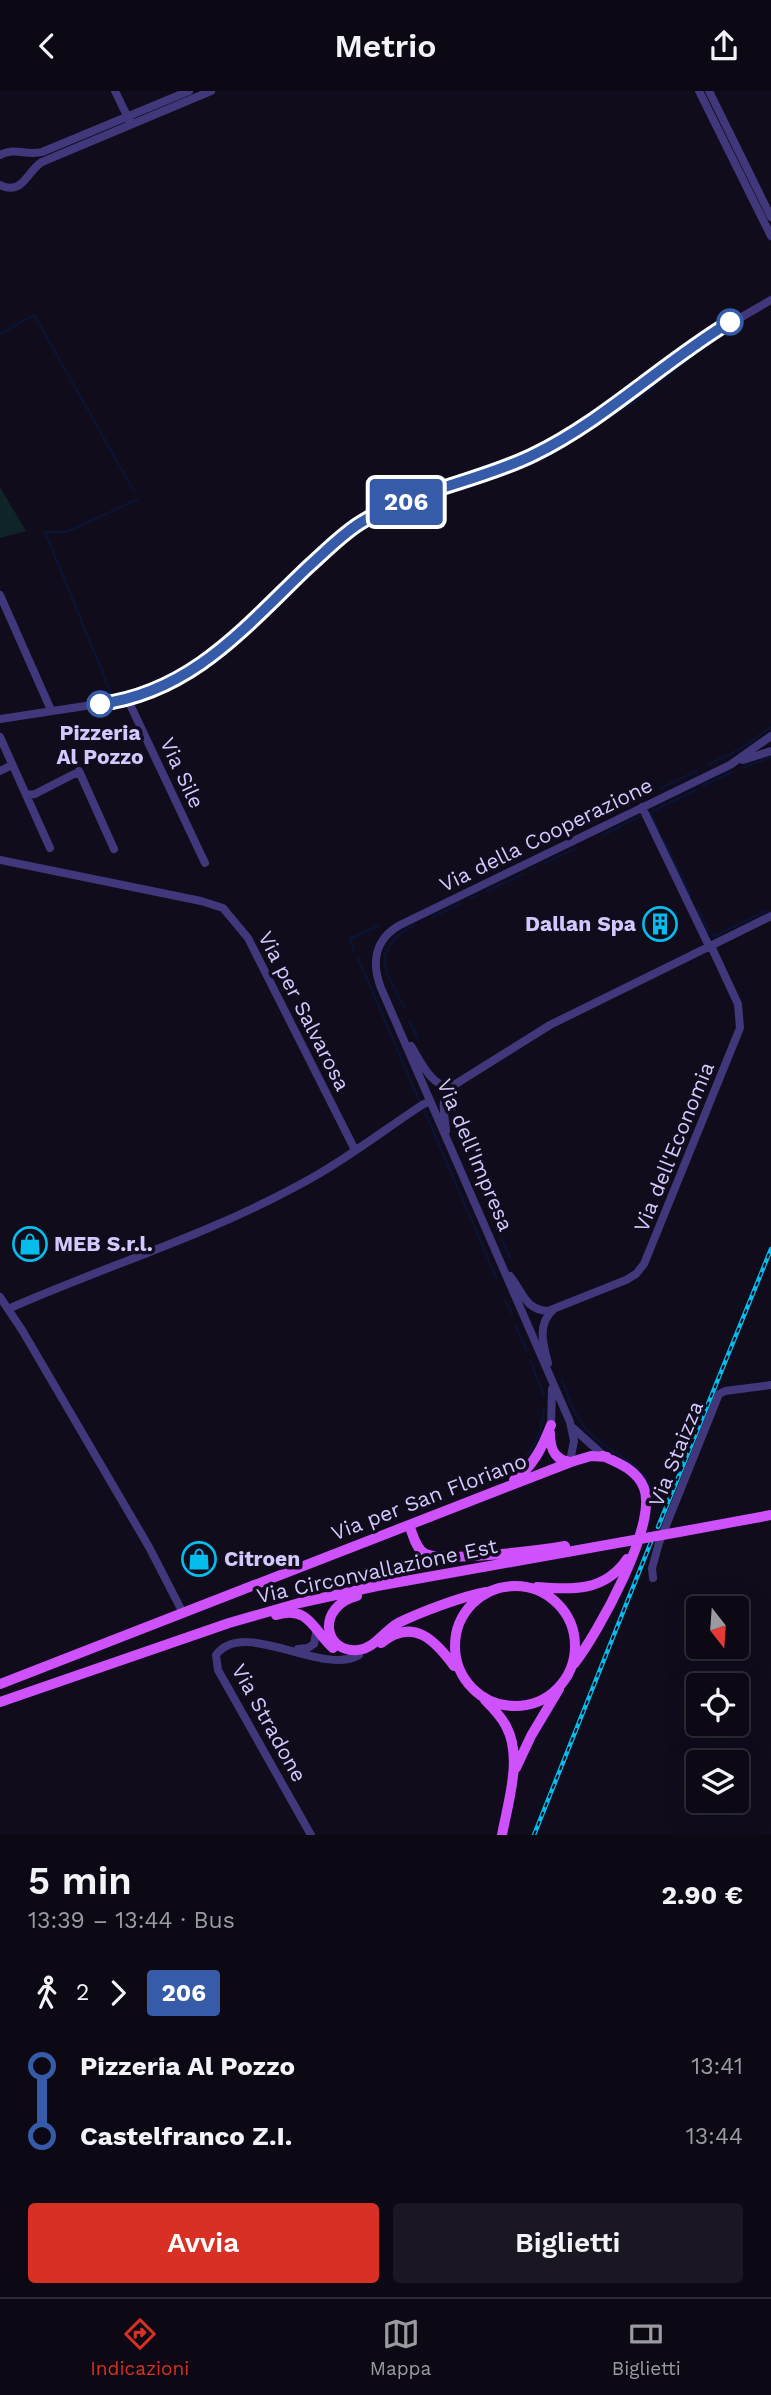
<!DOCTYPE html>
<html lang="it">
<head>
<meta charset="utf-8">
<style>
	body { margin:0; font-family:"Work Sans",sans-serif; background:#1a1722; color:#f1f3f6; height:100vh; display:flex; flex-direction:column; font-size:26px; white-space:nowrap }
	* { box-sizing:border-box; margin:0 }
	p { font-size:23px; color:#9a9aa0 }
	.icon { flex:none; width:38px; height:38px; fill:none; stroke:currentColor; stroke-width:2; stroke-linecap:round; stroke-linejoin:round }
	.map { position:relative; height:1744px; overflow:hidden }
	.panel { display:flex; flex-direction:column; background:#0c0915; flex:1 }
	.panel>* { flex:none }
	.badge { padding:0 14px; border-radius:5px; font-size:24px; line-height:46px }
	.needle { width:46px; rotate:163deg }
	.buttons { position:absolute; left:686px; top:1505px; display:grid; gap:14px }
	.buttons a { display:grid; place-items:center; width:63px; height:63px; border-radius:7px; background:#0c0915; box-shadow:0 7px 28px #0002,0 0 0 2px #2c2a34; font-size:35px }
	.map>.badge { position:absolute; translate:-50% -50%; box-shadow:0 0 0 4px #fff }
	.legs { display:flex; align-items:center; gap:10px; height:77px; padding:0 28px; font-size:23px }
	.legs p { margin-inline-start:auto }
	.head { display:flex; align-items:center; justify-content:space-between; height:119px; padding:0 28px }
	h1 { font-size:38px; font-weight:600; line-height:52px }
	.action { display:flex; gap:14px; margin-top:auto; padding:14px 28px }
	.action a { flex:1; height:80px; border-radius:7px; background:#d93025; color:#fff; font-size:28px; font-weight:600; line-height:80px; text-align:center }
	.action a+a { background:#1a1722; color:#f1f3f6 }
	ul { padding:0 28px; list-style:none }
	li { display:flex; align-items:center; gap:24px; height:70px; font-size:26px }
	li i { display:grid; place-items:center; width:10px; height:100%; margin:0 9px; background:currentColor }
	li i::after { content:''; width:18px; height:18px; margin:-9px; border:5px solid; border-radius:50%; background:#0c0915 }
	li p { margin-inline-start:auto }
	li:first-child i { background:linear-gradient(#0000 50%,currentColor 0) }
	li:last-child i { background:linear-gradient(currentColor 50%,#0000 0) }
	header { display:flex; justify-content:space-between; align-items:center; height:91px; padding:0 28px; background:#0c0915; font-size:32px; font-weight:600 }
	.tab-bar { display:flex; justify-content:space-around; align-items:center; height:98px; border-top:2px solid #2c2a34; background:#0c0915; font-size:19px; color:#9a9aa0 }
	.tab-bar a { display:grid; justify-items:center; gap:4px }
	.tab-bar .on { color:#d93025 }
	.map>svg:first-child { display:block }
	.green { fill:#0f2426 }
	.lines { fill:none; stroke-linecap:round; stroke-linejoin:round }
	.stream { stroke:#091538; stroke-width:2 }
	.minor { stroke:#41377b; stroke-width:8 }
	.major { stroke:#ce51fc; stroke-width:10 }
	.rail-casing { stroke:#04bded; stroke-width:4.5 }
	.rail { stroke:#100c1c; stroke-width:2; stroke-dasharray:5; stroke-linecap:butt }
	.major-bridge { stroke:#ce51fc; stroke-width:10 }
	.line-1-casing { stroke:#fff; stroke-width:16 }
	.line-1 { stroke:#365ba9; stroke-width:10 }
	.stop-1-dot { fill:#fff; stroke:#365ba9; stroke-width:3.5 }
	.labels { text-anchor:middle; stroke-width:7; stroke-linejoin:round; paint-order:stroke }
	.stop-label { font-size:21px; font-weight:bold; fill:#d4c8fe; stroke:#100c1c }
	.street-label { font-size:21px; fill:#d4c8fe; stroke:#100c1c }
	.poi-label { font-size:21px; font-weight:bold; fill:#d4c8fe; stroke:#100c1c; text-anchor:start }
</style>
</head>
<body>
<header><svg class="icon" aria-label="back" viewBox="0 0 24 24"><path d="M15 5l-7 7 7 7"/></svg>Metrio<svg class="icon" aria-label="share" viewBox="0 0 24 24"><path d="M12 15V3M7 8l5-5 5 5M5 13v7h14v-7"/></svg></header>
<div class="map">
<svg width="771" height="1744" viewBox="0 0 771 1744">
	<rect width="100%" height="100%" fill="#100c1c"/>
	<path class="green" d="M 0,396 L 26,440 L 0,447 Z"/>
	<g class="lines">
		<path class="stream" d="M 0,243 L 34,224 L 134,400
			M 595,334 L 635,311 L 705,255 L 744,229
			M 584,341 L 587,339
			M 557,357 L 578,344
			M 520,377 L 549,362
			M 111,602 L 45,441 L 67,441 L 138,408
			M 134,610 L 184,591 L 220,568 L 325,468 L 363,437 L 428,407 L 509,381
			M 708,674 L 742,657 L 771,636
			M 742,677 L 771,666
			M 702,695 L 732,681
			M 661,697 L 697,680
			M 650,721 L 696,699
			M 651,721 L 658,739
			M 602,745 L 640,725
			M 663,748 L 691,805
			M 545,753 L 634,709
			M 545,772 L 574,758
			M 531,779 L 536,776
			M 487,800 L 523,783
			M 470,808 L 478,804
			M 698,818 L 708,839 L 715,845 L 766,820
			M 432,826 L 460,813
			M 354,860 L 350,848 L 378,835
			M 358,867 L 420,1011
			M 405,918 C 387,882 368,859 413,835
			M 410,931 L 417,947
			M 424,1019 L 497,1188
			M 453,1037 L 466,1065
			M 474,1084 L 479,1096
			M 489,1119 L 510,1167
			M 505,1209 L 512,1223
			M 516,1235 L 526,1258
			M 530,1269 L 544,1305
			M 562,1289 C 569,1307 574,1325 587,1339 C 609,1364 650,1370 653,1409
			M 509,1383 C 531,1364 541,1347 544,1318"/>
		<path class="minor" d="M 115,0 L 130,31
			M 699,0 L 771,145
			M 709,0 L 771,126
			M 0,64 C 15,56 27,65 42,61 L 189,0
			M 0,94 C 23,105 26,81 42,71 L 211,0
			M 0,504 L 51,619
			M 127,607 L 205,772
			M 0,628 L 118,610 L 153,598 L 185,584 L 230,552 L 324,462 L 359,433 L 400,413 L 511,373 L 545,358 L 630,304 L 693,254 L 771,209
			M 0,646 L 50,757
			M 743,669 L 771,660
			M 0,680 L 12,674
			M 79,680 L 114,758
			M 26,704 L 35,703 L 74,683 L 80,683
			M 642,716 L 709,855
			M 0,769 L 201,810 L 223,817 L 248,847 L 355,1059
			M 411,955 C 420,969 432,998 452,995
			M 446,1040 C 445,1023 438,1007 454,994 L 550,934 L 771,825
			M 510,1185 C 523,1201 525,1219 548,1220 L 626,1189 L 636,1183 L 644,1173 L 740,937 L 738,913 L 711,855
			M 0,1206 L 22,1239 L 149,1456 L 183,1522
			M 8,1218 C 103,1176 205,1145 297,1095 C 341,1072 381,1041 422,1014 L 430,1010
			M 548,1272 C 543,1253 537,1233 553,1219
			M 551,1334 L 552,1298
			M 573,1337 L 604,1365
			M 571,1365 L 574,1350 L 570,1331 L 381,897 C 371,871 375,848 400,834 L 730,674 L 771,645
			M 653,1487 L 652,1477 L 659,1452 L 719,1303 L 725,1300 L 771,1294
			M 298,1558 L 308,1557 L 314,1553 L 317,1538
			M 311,1744 L 218,1579 L 216,1564 C 244,1526 323,1586 359,1564"/>
		<path class="major" d="M 550,1342 C 550,1357 554,1369 570,1371
			M 514,1389 C 533,1376 543,1355 551,1334
			M 409,1434 C 413,1443 415,1456 424,1462 C 440,1472 543,1459 565,1455
			M 679,1441 L 771,1424
			M455 1555a60 60 0 1 1 120 0a60 60 0 1 1-120 0Z
			M 537,1496 C 571,1499 605,1501 627,1468
			M 357,1505 C 317,1515 322,1562 358,1559 C 374,1558 384,1540 398,1532 C 421,1521 460,1506 486,1501
			M 276,1524 C 309,1514 313,1539 333,1557
			M 381,1552 C 413,1526 435,1549 454,1575
			M 574,1573 C 598,1542 658,1434 644,1397 C 637,1379 619,1372 603,1365
			M 0,1593 L 571,1371 L 591,1365 L 607,1366
			M 485,1609 C 493,1617 501,1625 506,1635 C 523,1666 508,1711 502,1744
			M 0,1611 L 229,1532 L 299,1512 L 377,1495 L 623,1451
			M 516,1677 L 531,1645 L 559,1598"/>
		<g class="rail-casing">
			<path id="rail" d="M 658,1436 L 771,1158
				M 534,1744 L 651,1451"/>
		</g>
		<use href="#rail" class="rail"/>
		<path class="major-bridge" d="M 623,1451 L 679,1441"/>
	</g>
	<g class="lines">
		<g class="line-1-casing">
			<path id="line-1" d="M 100,613 C 192,601 245,536 308,476 C 325,461 341,444 360,432 C 413,399 478,391 533,364 C 605,329 662,272 730,231"/>
		</g>
		<use href="#line-1" class="line-1"/>
	</g>
	<defs>
		<g id="building-ring" transform="scale(1.75)"><circle r="9.5" fill="#100c1c" stroke="#04bded" stroke-width="1.5"/><path d="M-4-6H4V6H1V3H-1V6H-4ZM-2.5-4.3h1.7v1.8h-1.7ZM.8-4.3h1.7v1.8H.8ZM-2.5-1h1.7V.8h-1.7ZM.8-1h1.7V.8H.8Z" fill="#04bded"/></g>
		<g id="shop-ring" transform="scale(1.75)"><circle r="9.5" fill="#100c1c" stroke="#04bded" stroke-width="1.5"/><path d="M-5-2.5h2.3a2.7 3.5 0 0 1 5.4 0H5L5.5 6h-11ZM-1.5-2.5h3a1.5 2.3 0 0 0-3 0Z" fill="#04bded"/></g>
	</defs>
	<g fill-rule="evenodd">
		<use href="#building-ring" x="660" y="833"/>
		<use href="#shop-ring" x="30" y="1153"/>
		<use href="#shop-ring" x="199" y="1468"/>
	</g>
	<g class="stop-1-dot">
		<circle cx="730" cy="231" r="12"/>
		<circle cx="100" cy="613" r="12"/>
	</g>
	<g class="labels">
		<g class="stop-label">
			<text x="100" y="649">Pizzeria<tspan x="100" dy="24">Al Pozzo</tspan></text>
		</g>
		<g class="street-label">
			<text transform="translate(182 682) rotate(65)" y="7">Via Sile</text>
			<text transform="translate(546 744) rotate(-26)" y="7">Via della Cooperazione</text>
			<text transform="translate(304 920) rotate(63)" y="7">Via per Salvarosa</text>
			<text transform="translate(674 1056) rotate(-68)" y="7">Via dell'Economia</text>
			<text transform="translate(475 1064) rotate(67)" y="7">Via dell'Impresa</text>
			<text transform="translate(676 1363) rotate(-68)" y="7">Via Staizza</text>
			<text transform="translate(429 1406) rotate(-21)" y="7">Via per San Floriano</text>
			<text transform="translate(377 1480) rotate(-12)" y="7">Via Circonvallazione Est</text>
			<text transform="translate(269 1632) rotate(61)" y="7">Via Stradone</text>
		</g>
		<g class="poi-label">
			<text x="636" y="840" text-anchor="end">Dallan Spa</text>
			<text x="54" y="1160">MEB S.r.l.</text>
			<text x="224" y="1475">Citroen</text>
		</g>
	</g>
</svg>
<div class="buttons">
<a><svg class="needle" viewBox="-14 -14 28 28"><path d="M0-13l5 13h-10z" fill="#e53935"/><path d="M0 13l5-13h-10z" fill="#9a9aa0"/></svg></a>
<a><svg class="icon" aria-label="locate" viewBox="0 0 24 24"><circle cx="12" cy="12" r="6"/><path d="M12 2v4M12 18v4M2 12h4M18 12h4"/></svg></a>
<a><svg class="icon" aria-label="layers" viewBox="0 0 24 24"><path d="M12 4l9 5-9 5-9-5zM3 14l9 5 9-5"/></svg></a>
</div>
<b class="badge" style="left:406px;top:411px;background:#365ba9;color:#fff">206</b>
</div>
<section class="panel">
<div class="head"><div><h1>5 min</h1><p>13:39 – 13:44 · Bus</p></div><b>2.90 €</b></div>
<div class="legs"><svg class="icon" aria-label="walk" viewBox="0 0 24 24"><circle cx="13" cy="4" r="2"/><path d="M13 8l-2 6 4 7M11 14l-3 7M7 12l3-4h3l4 4"/></svg>2<svg class="icon" aria-label="forward" viewBox="0 0 24 24"><path d="M9 5l7 7-7 7"/></svg><b class="badge" style="background:#365ba9;color:#fff">206</b></div>
<ul>
<li><i style="color:#365ba9"></i><b>Pizzeria Al Pozzo</b><p>13:41</p></li>
<li><i style="color:#365ba9"></i><b>Castelfranco Z.I.</b><p>13:44</p></li>
</ul>
<div class="action"><a>Avvia</a><a>Biglietti</a></div>
</section>
<nav class="tab-bar">
<a class="on"><svg class="icon" aria-label="directions" viewBox="0 0 24 24"><path d="M12 3l9 9-9 9-9-9zM9 14v-3h6M13 9l2 2-2 2"/></svg>Indicazioni</a>
<a><svg class="icon" aria-label="map" viewBox="0 0 24 24"><path d="M3 6l6-2 6 2 6-2v14l-6 2-6-2-6 2zM9 4v14M15 6v14"/></svg>Mappa</a>
<a><svg class="icon" aria-label="tickets" viewBox="0 0 24 24"><path d="M3 7h18v10H3zM15 7v10"/></svg>Biglietti</a>
</nav>
</body>
</html>
